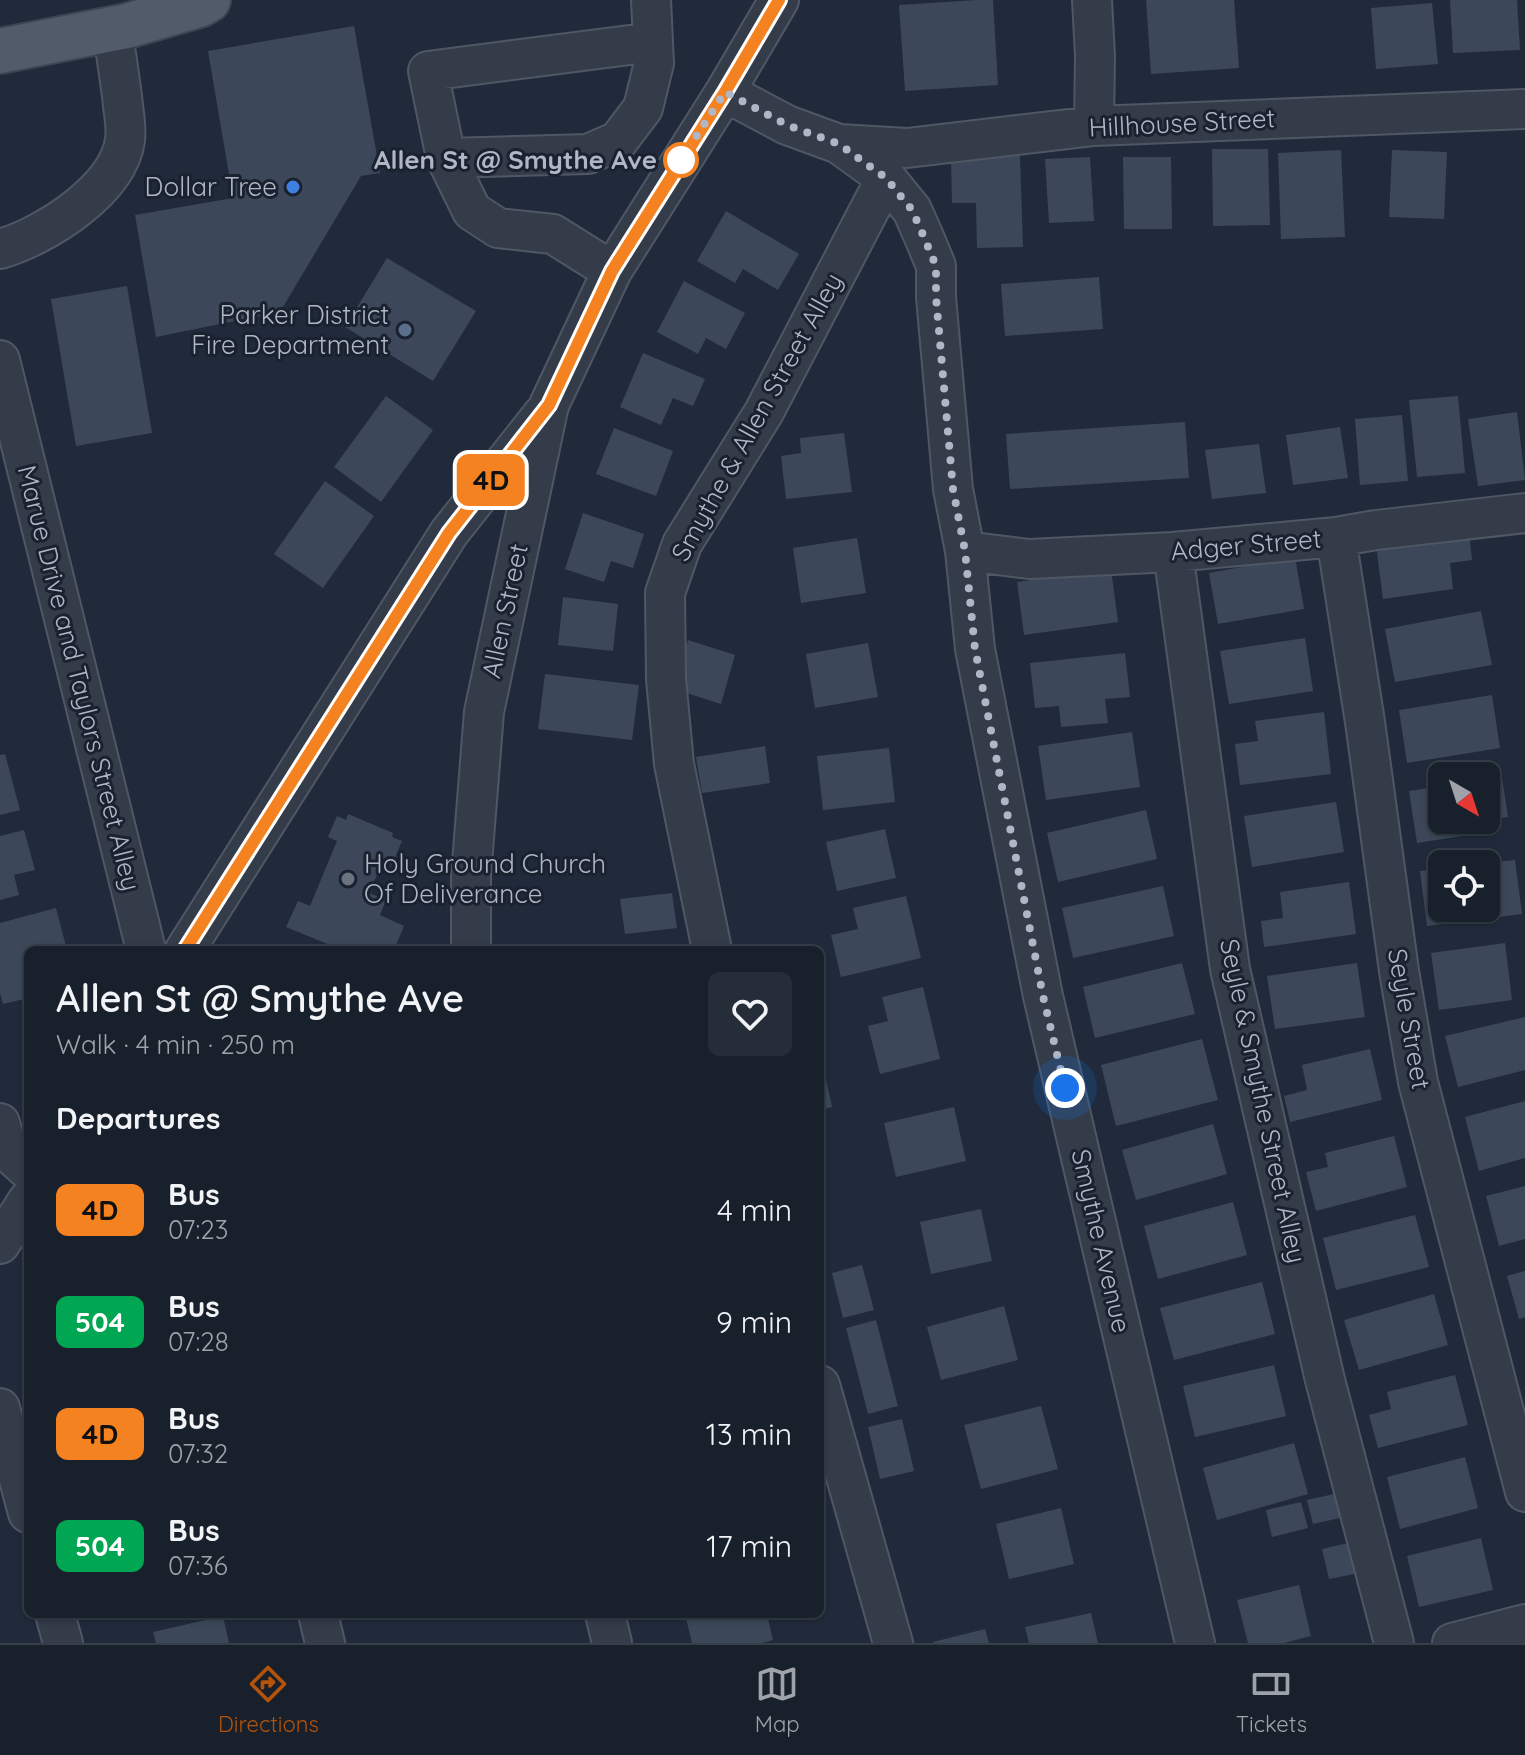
<!DOCTYPE html>
<html lang="en">
<head>
<meta charset="utf-8">
<style>
	body { margin:0; font-family:Quicksand,sans-serif; background:#252d38; color:#f1f3f6; height:100vh; display:flex; flex-direction:column; font-size:30px; white-space:nowrap }
	* { box-sizing:border-box; margin:0 }
	p { font-size:26px; color:#9fa3a9 }
	.icon { flex:none; width:44px; height:44px; fill:none; stroke:currentColor; stroke-width:2; stroke-linecap:round; stroke-linejoin:round }
	.map { position:relative; flex:1; overflow:hidden }
	.drawer { position:absolute; left:24px; top:946px; width:800px; height:672px; display:flex; flex-direction:column; background:#18202c; border-radius:12px; box-shadow:0 2px 6px #0004,0 0 0 2px #363e48 }
	.drawer>* { flex:none }
	.badge { padding:0 16px; border-radius:12px; font-size:28px; line-height:52px }
	.needle { width:52px; rotate:141deg }
	.buttons { position:absolute; left:1428px; top:762px; display:grid; gap:16px }
	.buttons a { display:grid; place-items:center; width:72px; height:72px; border-radius:12px; background:#18202c; box-shadow:0 2px 6px #0004,0 0 0 2px #363e48; font-size:40px }
	.you { position:absolute; width:40px; height:40px; margin:-20px; border:6px solid #fff; border-radius:50%; background:#1a73e8; box-shadow:0 0 0 12px #1a73e833 }
	.map>.badge { position:absolute; translate:-50% -50%; box-shadow:0 0 0 4px #fff }
	h2 { padding:0 32px; font-size:30px; line-height:72px }
	.round { display:grid; place-items:center; flex:none; width:84px; height:84px; border-radius:12px; background:#252d38 }
	.overview { display:flex; align-items:center; justify-content:space-between; height:136px; padding:0 32px }
	h1 { font-size:38px; font-weight:600; line-height:60px }
	ul { padding:0; list-style:none }
	li { display:flex; align-items:center; gap:24px; height:112px; padding:0 32px }
	li div { flex:1 }
	li b { display:block; font-size:30px }
	li em { font-style:normal }
	li .badge { min-width:88px; font-weight:700; text-align:center }
	.dock { display:flex; justify-content:space-around; align-items:center; height:112px; border-top:2px solid #363e48; background:#18202c; font-size:22px; color:#9fa3a9 }
	.dock a { display:grid; justify-items:center; gap:4px }
	.dock .current { color:#b45309 }
	.map>svg:first-child { display:block }
	.building { fill:#3c4859 }
	.lines { fill:none; stroke-linecap:round; stroke-linejoin:round }
	.minor-casing { stroke:#4f5765; stroke-width:42 }
	.major-casing { stroke:#3d4553; stroke-width:48 }
	.minor { stroke:#343c4a; stroke-width:38 }
	.major { stroke:#525b6a; stroke-width:44 }
	.line-casing { stroke:#fff; stroke-width:18 }
	.line { stroke:#f58220; stroke-width:12 }
	.walk { stroke:#afb7c6; stroke-width:8; stroke-dasharray:0 14.4 }
	.stop-dot { fill:#fff; stroke:#f58220; stroke-width:4 }
	.shop-dot { fill:#3f7fe0; stroke:#1a212f; stroke-width:3 }
	.service-dot { fill:#5c6f8a; stroke:#1a212f; stroke-width:3 }
	.worship-dot { fill:#6b7280; stroke:#1a212f; stroke-width:3 }
	.labels { text-anchor:middle; stroke-width:6; stroke-linejoin:round; paint-order:stroke }
	.street-label { font-size:26px; fill:#afb7c6; stroke:#1a212f }
	.stop-label { font-size:26px; font-weight:bold; fill:#afb7c6; stroke:#1a212f; text-anchor:end }
	.poi-label { font-size:26px; fill:#afb7c6; stroke:#1a212f; text-anchor:end }
</style>
</head>
<body>
<div class="map">
<svg width="1525" height="1643" viewBox="0 0 1525 1643">
	<rect width="100%" height="100%" fill="#202a3a"/>
	<path class="building" d="M 977,0 L 993,0 L 998,85 L 905,91 L 899,5 Z
		M 1146,0 L 1234,0 L 1239,68 L 1151,74 Z
		M 1450,0 L 1517,0 L 1520,50 L 1453,53 Z
		M 1432,3 L 1438,64 L 1376,69 L 1371,8 Z
		M 354,26 L 380,173 L 361,176 L 280,312 L 156,337 L 135,215 L 233,198 L 208,51 Z
		M 1212,149 L 1268,149 L 1270,225 L 1213,226 Z
		M 1341,150 L 1345,237 L 1281,239 L 1278,153 Z
		M 1392,150 L 1447,152 L 1444,219 L 1389,217 Z
		M 1020,156 L 1023,247 L 977,248 L 976,203 L 952,203 L 951,157 Z
		M 1090,157 L 1094,221 L 1049,223 L 1045,159 Z
		M 1123,157 L 1171,157 L 1172,229 L 1124,229 Z
		M 726,211 L 799,254 L 778,290 L 743,269 L 735,283 L 697,261 Z
		M 387,258 L 476,311 L 433,381 L 345,327 Z
		M 1099,277 L 1103,329 L 1005,336 L 1001,284 Z
		M 684,281 L 745,313 L 726,349 L 706,338 L 698,354 L 657,332 Z
		M 127,286 L 152,433 L 76,446 L 51,299 Z
		M 643,353 L 705,379 L 693,406 L 673,398 L 661,425 L 620,407 Z
		M 386,396 L 433,430 L 381,502 L 334,467 Z
		M 1458,396 L 1465,473 L 1417,477 L 1409,400 Z
		M 1517,412 L 1525,480 L 1478,486 L 1468,419 Z
		M 1402,415 L 1408,481 L 1360,485 L 1355,419 Z
		M 1185,422 L 1189,478 L 1010,489 L 1006,434 Z
		M 1340,427 L 1348,478 L 1293,485 L 1286,435 Z
		M 614,428 L 673,451 L 656,496 L 596,474 Z
		M 844,433 L 852,492 L 786,499 L 781,456 L 801,453 L 800,438 Z
		M 1259,444 L 1266,493 L 1212,499 L 1205,450 Z
		M 325,481 L 374,516 L 323,588 L 274,554 Z
		M 583,513 L 644,534 L 633,568 L 611,561 L 604,582 L 565,569 Z
		M 1469,533 L 1472,560 L 1450,563 L 1453,589 L 1383,599 L 1376,545 Z
		M 857,538 L 866,593 L 801,603 L 793,548 Z
		M 1295,557 L 1304,609 L 1218,624 L 1209,573 Z
		M 1111,569 L 1118,622 L 1024,635 L 1017,582 Z
		M 563,597 L 618,604 L 613,651 L 558,645 Z
		M 1481,611 L 1492,665 L 1395,682 L 1385,629 Z
		M 1305,638 L 1313,691 L 1229,704 L 1220,651 Z
		M 688,640 L 735,655 L 721,704 L 674,689 Z
		M 868,643 L 878,697 L 815,708 L 806,654 Z
		M 1125,653 L 1130,697 L 1105,699 L 1108,723 L 1061,727 L 1059,706 L 1035,708 L 1030,663 Z
		M 545,674 L 639,685 L 632,740 L 538,729 Z
		M 1492,695 L 1500,748 L 1407,763 L 1399,710 Z
		M 1324,712 L 1331,774 L 1240,785 L 1235,744 L 1258,741 L 1255,721 Z
		M 1132,732 L 1140,787 L 1046,800 L 1038,746 Z
		M 765,746 L 770,783 L 702,793 L 696,757 Z
		M 889,748 L 895,802 L 823,810 L 817,756 Z
		M 5,754 L 20,810 L 0,815 L 0,755 Z
		M 1502,777 L 1508,817 L 1486,820 L 1486,780 Z
		M 1442,786 L 1442,820 L 1486,820 L 1488,832 L 1417,843 L 1409,791 Z
		M 1336,802 L 1344,852 L 1252,867 L 1244,816 Z
		M 1146,810 L 1157,859 L 1058,882 L 1047,833 Z
		M 348,814 L 393,833 L 392,837 L 402,841 L 392,865 L 383,861 L 369,893 L 386,900 L 380,915 L 404,926 L 394,950 L 342,950 L 286,927 L 298,901 L 310,906 L 337,841 L 328,837 L 337,816 L 346,820 Z
		M 885,829 L 896,878 L 837,891 L 826,842 Z
		M 24,830 L 35,870 L 14,875 L 19,895 L 0,900 L 0,836 Z
		M 1515,860 L 1522,914 L 1427,926 L 1420,871 L 1442,869 L 1442,908 L 1486,908 L 1486,863 Z
		M 1349,882 L 1356,934 L 1264,947 L 1261,921 L 1283,918 L 1280,892 Z
		M 1163,886 L 1174,936 L 1073,958 L 1062,908 Z
		M 672,893 L 677,928 L 625,934 L 620,899 Z
		M 906,896 L 921,958 L 841,977 L 831,935 L 858,929 L 853,908 Z
		M 56,908 L 67,950 L 28,950 L 28,998 L 3,1004 L 0,993 L 0,923 Z
		M 1505,943 L 1512,1000 L 1439,1010 L 1431,953 Z
		M 1182,963 L 1195,1014 L 1095,1038 L 1083,987 Z
		M 1357,963 L 1365,1017 L 1275,1029 L 1267,976 Z
		M 923,987 L 940,1059 L 880,1074 L 868,1026 L 888,1021 L 882,997 Z
		M 1525,1017 L 1525,1070 L 1458,1087 L 1445,1036 Z
		M 1202,1039 L 1218,1100 L 1116,1126 L 1101,1065 Z
		M 1370,1049 L 1382,1100 L 1290,1122 L 1284,1096 L 1307,1090 L 1302,1065 Z
		M 821,1057 L 832,1107 L 820,1110 L 820,1058 Z
		M 1525,1101 L 1525,1158 L 1479,1171 L 1465,1117 Z
		M 954,1107 L 966,1161 L 896,1177 L 884,1123 Z
		M 1213,1124 L 1227,1174 L 1136,1200 L 1122,1150 Z
		M 1394,1136 L 1407,1187 L 1316,1211 L 1306,1172 L 1328,1167 L 1325,1153 Z
		M 1525,1186 L 1525,1239 L 1499,1246 L 1486,1196 Z
		M 1233,1202 L 1247,1255 L 1158,1279 L 1144,1226 Z
		M 981,1209 L 992,1261 L 931,1274 L 920,1222 Z
		M 1415,1215 L 1429,1267 L 1336,1290 L 1323,1238 Z
		M 862,1265 L 874,1310 L 843,1318 L 832,1273 Z
		M 1525,1271 L 1525,1317 L 1519,1319 L 1507,1276 Z
		M 1262,1282 L 1275,1334 L 1174,1360 L 1160,1308 Z
		M 1434,1294 L 1448,1345 L 1359,1370 L 1344,1320 Z
		M 1004,1306 L 1018,1360 L 941,1380 L 927,1327 Z
		M 876,1320 L 898,1406 L 868,1414 L 846,1328 Z
		M 1274,1365 L 1286,1416 L 1195,1437 L 1183,1386 Z
		M 1455,1375 L 1468,1425 L 1378,1448 L 1369,1415 L 1391,1409 L 1387,1392 Z
		M 1041,1406 L 1058,1469 L 981,1489 L 964,1425 Z
		M 902,1419 L 914,1471 L 880,1479 L 868,1427 Z
		M 1294,1443 L 1308,1494 L 1217,1520 L 1203,1468 Z
		M 1465,1457 L 1478,1508 L 1400,1529 L 1387,1477 Z
		M 1343,1492 L 1349,1516 L 1313,1524 L 1307,1500 Z
		M 1301,1502 L 1308,1528 L 1272,1537 L 1266,1510 Z
		M 1061,1508 L 1074,1564 L 1009,1579 L 996,1524 Z
		M 1481,1538 L 1493,1590 L 1419,1607 L 1407,1556 Z
		M 1357,1541 L 1364,1572 L 1329,1579 L 1322,1549 Z
		M 1299,1585 L 1311,1636 L 1284,1643 L 1248,1643 L 1237,1600 Z
		M 1091,1613 L 1098,1643 L 1029,1643 L 1025,1627 Z
		M 685,1614 L 767,1614 L 773,1640 L 762,1643 L 692,1643 Z
		M 223,1616 L 229,1643 L 156,1643 L 153,1632 Z
		M 985,1629 L 989,1643 L 933,1643 L 933,1642 Z"/>
	<g class="lines">
		<g class="minor-casing">
			<path id="minor" d="M 1092,0 L 1095,56 L 1094,126
				M 725,92 L 787,125 L 839,144 L 886,178 L 912,210 L 924,237 L 936,266 L 936,297 L 953,489 L 965,551 L 975,649 L 1043,996 L 1195,1643
				M 839,144 L 907,148 L 1094,126 L 1525,109
				M 446,158 L 588,154 L 618,141 L 643,108 L 654,63 L 651,0
				M 0,249 C 45,236 118,190 125,140 C 127,126 123,110 122,96 C 119,74 116,52 112,29
				M 612,271 L 553,234 L 498,228 L 472,211 L 446,158 L 428,71 L 653,42
				M 0,360 L 146,950
				M 1336,537 L 1365,722 L 1399,971 L 1418,1082 L 1525,1492
				M 965,551 L 1029,559 L 1173,552 L 1336,537 L 1376,530 L 1525,513
				M 1173,552 L 1230,969 L 1325,1380 L 1394,1643
				M 185,950 L 449,533 L 543,414
				M 471,950 L 471,876 L 484,712 L 549,405 L 612,271 L 725,92 L 779,0
				M 712,950 L 674,764 L 666,679 L 665,593 L 682,544 L 764,412 L 886,178
				M 0,1123 L 8,1152 L 28,1170
				M 0,1244 L 28,1200
				M 820,1385 L 893,1643
				M 0,1408 L 28,1513
				M 55,1614 L 63,1643
				M 318,1614 L 325,1643
				M 605,1614 L 612,1643
				M 1452,1643 L 1525,1624"/>
		</g>
		<g class="major-casing">
			<path id="major" d="M 0,51 L 127,26 L 199,5 L 208,0"/>
		</g>
		<use href="#minor" class="minor"/>
		<use href="#major" class="major"/>
	</g>
	<g class="lines">
		<g class="line-casing">
			<path id="line" d="M 185,950 L 449,533 L 549,405 L 612,271 L 725,92 L 779,0"/>
		</g>
		<use href="#line" class="line"/>
		<path class="walk" d="M 681,160 L 725,92 L 787,125 L 839,144 L 886,178 L 912,210 L 924,237 L 936,266 L 936,297 L 953,489 L 965,551 L 975,649 L 1043,996 L 1065,1088"/>
	</g>
	<circle class="stop-dot" cx="681" cy="160" r="16"/>
	<circle class="shop-dot" cx="293" cy="187" r="8"/>
	<circle class="service-dot" cx="405" cy="330" r="8"/>
	<circle class="worship-dot" cx="348" cy="879" r="8"/>
	<g class="labels">
		<g class="street-label">
			<text transform="translate(1182 123) rotate(-3)" y="9">Hillhouse Street</text>
			<text transform="translate(757 417) rotate(-61)" y="9">Smythe &amp; Allen Street Alley</text>
			<text transform="translate(1246 545) rotate(-5)" y="9">Adger Street</text>
			<text transform="translate(505 611) rotate(-78)" y="9">Allen Street</text>
			<text transform="translate(79 678) rotate(76)" y="9">Marue Drive and Taylors Street Alley</text>
			<text transform="translate(1409 1019) rotate(80)" y="9">Seyle Street</text>
			<text transform="translate(1263 1101) rotate(78)" y="9">Seyle &amp; Smythe Street Alley</text>
			<text transform="translate(1101 1241) rotate(77)" y="9">Smythe Avenue</text>
		</g>
		<g class="stop-label">
			<text x="657" y="169">Allen St @ Smythe Ave</text>
		</g>
		<g class="poi-label">
			<text x="277" y="196">Dollar Tree</text>
			<text x="389" y="324">Parker District<tspan x="389" dy="30">Fire Department</tspan></text>
			<text x="364" y="873" text-anchor="start">Holy Ground Church<tspan x="364" dy="30">Of Deliverance</tspan></text>
		</g>
	</g>
</svg>
<div class="buttons">
<a><svg class="needle" viewBox="-14 -14 28 28"><path d="M0-13l5 13h-10z" fill="#e53935"/><path d="M0 13l5-13h-10z" fill="#9fa3a9"/></svg></a>
<a><svg class="icon" aria-label="locate" viewBox="0 0 24 24"><circle cx="12" cy="12" r="6"/><path d="M12 2v4M12 18v4M2 12h4M18 12h4"/></svg></a>
</div>
<div class="you" style="left:1065px;top:1088px"></div>
<b class="badge" style="left:491px;top:480px;background:#f58220;color:#111">4D</b>
<section class="drawer">
<div class="overview"><div><h1>Allen St @ Smythe Ave</h1><p>Walk · 4 min · 250 m</p></div><a class="round"><svg class="icon" aria-label="heart" viewBox="0 0 24 24"><path d="M12 20l-8-8c-3-5 5-10 8-4 3-6 11-1 8 4z"/></svg></a></div>
<h2>Departures</h2>
<ul>
<li><span class="badge" style="background:#f58220;color:#111">4D</span><div><b>Bus</b><p>07:23</p></div><em>4 min</em></li>
<li><span class="badge" style="background:#00a651;color:#fff">504</span><div><b>Bus</b><p>07:28</p></div><em>9 min</em></li>
<li><span class="badge" style="background:#f58220;color:#111">4D</span><div><b>Bus</b><p>07:32</p></div><em>13 min</em></li>
<li><span class="badge" style="background:#00a651;color:#fff">504</span><div><b>Bus</b><p>07:36</p></div><em>17 min</em></li>
</ul>
</section>
</div>
<nav class="dock">
<a class="current"><svg class="icon" aria-label="directions" viewBox="0 0 24 24"><path d="M12 3l9 9-9 9-9-9zM9 14v-3h6M13 9l2 2-2 2"/></svg>Directions</a>
<a><svg class="icon" aria-label="map" viewBox="0 0 24 24"><path d="M3 6l6-2 6 2 6-2v14l-6 2-6-2-6 2zM9 4v14M15 6v14"/></svg>Map</a>
<a><svg class="icon" aria-label="tickets" viewBox="0 0 24 24"><path d="M3 7h18v10H3zM15 7v10"/></svg>Tickets</a>
</nav>
</body>
</html>
